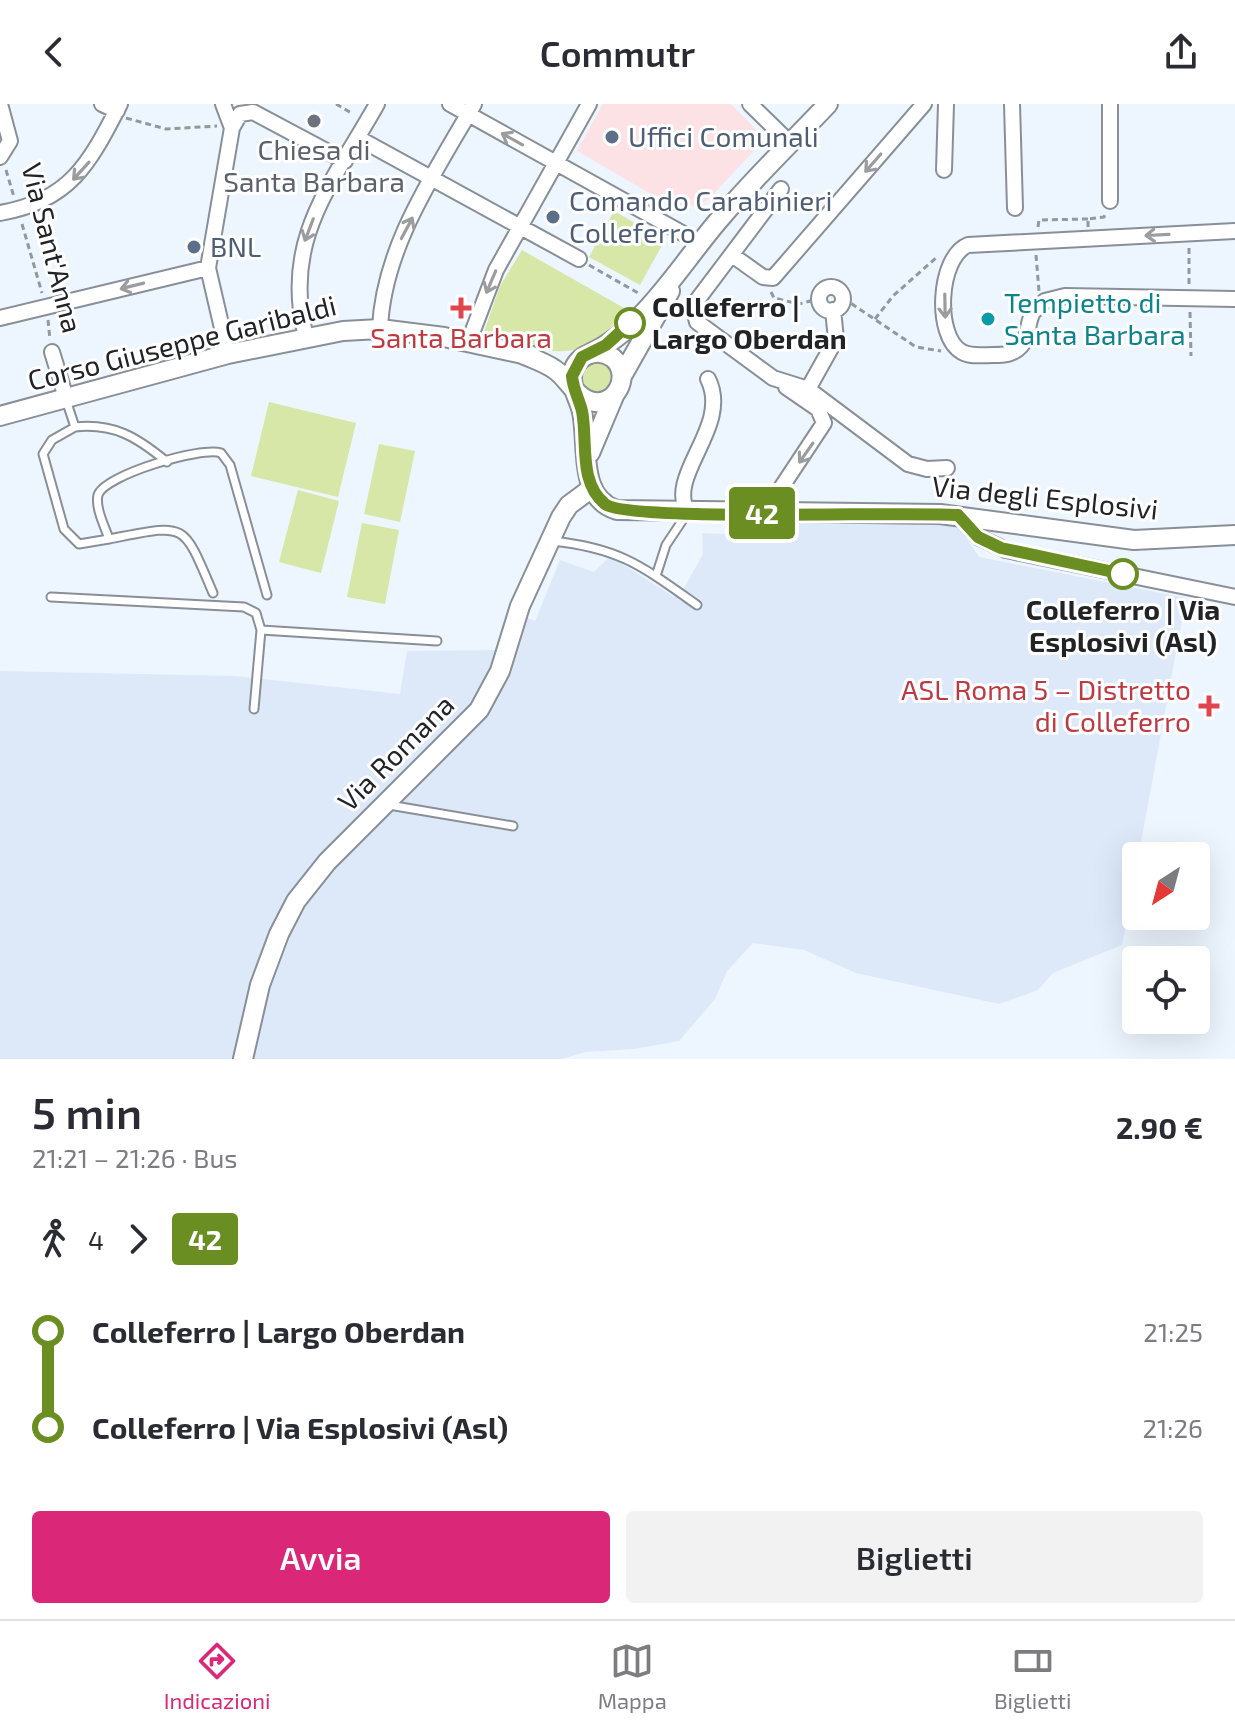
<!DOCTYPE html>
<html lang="it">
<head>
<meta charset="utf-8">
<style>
	body { margin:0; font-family:"Exo 2",sans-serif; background:#f2f2f3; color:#2b2b33; height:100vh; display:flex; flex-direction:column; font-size:30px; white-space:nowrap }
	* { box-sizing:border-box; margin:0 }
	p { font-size:26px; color:#7c7c81 }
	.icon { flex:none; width:44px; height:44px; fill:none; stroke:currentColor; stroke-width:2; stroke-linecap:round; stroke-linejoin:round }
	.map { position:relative; height:955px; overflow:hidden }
	.panel { display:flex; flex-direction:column; background:#fff; flex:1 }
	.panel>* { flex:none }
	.badge { padding:0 16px; border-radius:6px; font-size:28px; line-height:52px }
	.needle { width:52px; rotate:216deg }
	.fabs { position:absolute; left:1122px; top:738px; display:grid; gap:16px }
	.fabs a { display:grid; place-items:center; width:88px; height:88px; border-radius:8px; background:#fff; box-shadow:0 8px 32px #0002; font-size:40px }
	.map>.badge { position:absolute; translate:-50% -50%; box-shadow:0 0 0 4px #fff }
	.legs { display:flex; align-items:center; gap:12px; height:88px; padding:0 32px; font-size:26px }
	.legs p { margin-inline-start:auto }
	.overview { display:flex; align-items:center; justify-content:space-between; height:136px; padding:0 32px }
	h1 { font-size:44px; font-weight:600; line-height:60px }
	.cta { display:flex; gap:16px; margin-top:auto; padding:16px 32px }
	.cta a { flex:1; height:92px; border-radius:8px; background:#db2777; color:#fff; font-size:32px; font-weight:600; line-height:92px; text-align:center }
	.cta a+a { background:#f2f2f3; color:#2b2b33 }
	ul { padding:0 32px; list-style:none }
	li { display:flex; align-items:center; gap:28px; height:96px; font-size:30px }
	li i { display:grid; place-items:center; width:12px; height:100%; margin:0 10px; background:currentColor }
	li i::after { content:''; width:20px; height:20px; margin:-10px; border:6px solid; border-radius:50%; background:#fff }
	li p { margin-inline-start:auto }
	li:first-child i { background:linear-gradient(#0000 50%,currentColor 0) }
	li:last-child i { background:linear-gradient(currentColor 50%,#0000 0) }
	header { display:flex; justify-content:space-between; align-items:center; height:104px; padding:0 32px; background:#fff; font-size:36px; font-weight:600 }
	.tabs { display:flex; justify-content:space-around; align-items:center; height:112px; border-top:2px solid #e1e1e2; background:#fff; font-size:22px; color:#7c7c81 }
	.tabs a { display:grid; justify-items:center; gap:4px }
	.tabs .current { color:#db2777 }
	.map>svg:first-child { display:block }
	.built { fill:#dde9f9 }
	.education { fill:#fde2e5 }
	.green { fill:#d7e7a8 }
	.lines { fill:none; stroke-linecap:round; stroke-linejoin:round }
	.lane-casing { stroke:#898f97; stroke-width:11 }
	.street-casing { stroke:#898f97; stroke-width:18 }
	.secondary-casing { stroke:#898f97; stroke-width:22 }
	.path { stroke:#92989e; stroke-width:3; stroke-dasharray:6 4; stroke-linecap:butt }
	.lane { stroke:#fff; stroke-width:7 }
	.street { stroke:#fff; stroke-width:14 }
	.secondary { stroke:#fff; stroke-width:18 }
	.oneway { stroke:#9b9c9e }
	.line-1-casing { stroke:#fff; stroke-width:18 }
	.line-1 { stroke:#6b8e23; stroke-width:12 }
	.worship-dot { fill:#6b7280; stroke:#fff; stroke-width:3 }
	.service-dot { fill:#5c6f8a; stroke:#fff; stroke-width:3 }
	.health-dot { fill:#e0444e; stroke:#fff; stroke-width:3 }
	.culture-dot { fill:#0f9aa8; stroke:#fff; stroke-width:3 }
	.stop-1-dot { fill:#fff; stroke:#6b8e23; stroke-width:4 }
	.labels { text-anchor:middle; stroke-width:6; stroke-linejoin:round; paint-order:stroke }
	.service-label { font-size:28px; fill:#4e5e75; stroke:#fff; text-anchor:start }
	.worship-label { font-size:28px; fill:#5b616d; stroke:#fff }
	.street-label { font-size:28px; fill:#212327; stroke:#fff }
	.culture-label { font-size:28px; fill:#0d838f; stroke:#fff; text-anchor:start }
	.stop-label { font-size:28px; font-weight:bold; fill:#212327; stroke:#fff; text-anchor:start }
	.health-label { font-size:28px; fill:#be3a42; stroke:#fff }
</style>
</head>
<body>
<header><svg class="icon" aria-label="back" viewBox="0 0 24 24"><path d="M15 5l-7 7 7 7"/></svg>Commutr<svg class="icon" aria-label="share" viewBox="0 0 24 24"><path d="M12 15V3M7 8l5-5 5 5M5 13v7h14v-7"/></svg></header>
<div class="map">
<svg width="1235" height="955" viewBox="0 0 1235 955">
	<rect width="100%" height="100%" fill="#edf5fe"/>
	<path class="built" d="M 815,418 L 957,420 L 979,453 L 1186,494 L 1122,841 L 1053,869 L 1038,886 L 999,900 L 856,869 L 804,846 L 753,839 L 727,867 L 715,895 L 679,937 L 634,945 L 585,948 L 562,955 L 0,955 L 0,567 L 235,572 L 400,590 L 407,547 L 499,546 L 522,512 L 535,517 L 560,456 L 594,468 L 610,452 L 674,493 L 683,486 L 703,450 L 702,429 L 741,431 L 758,421 Z"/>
	<path class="education" d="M 603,0 L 731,0 L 765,35 L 707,97 L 677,105 L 577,47 Z"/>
	<path class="green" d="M 614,107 L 665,136 L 640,181 L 589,153 Z
		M 522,146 L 624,204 C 588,268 542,246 483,231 L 500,182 Z
		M580 274a16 16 0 1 1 32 0a16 16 0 1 1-32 0Z
		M 269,298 L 356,319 L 338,393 L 251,372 Z
		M 379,340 L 415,347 L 400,418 L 364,410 Z
		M 298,386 L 339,397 L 321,469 L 279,458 Z
		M 362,419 L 399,426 L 385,500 L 347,493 Z"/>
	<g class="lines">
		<g class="lane-casing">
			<path id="lane" d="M 66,296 L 75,323 C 114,319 137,333 167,358
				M 75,323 L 52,336 L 43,350 L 64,425 L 79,440 L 109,435
				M 552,437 C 620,444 642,462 697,501
				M 656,472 L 666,441 L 686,411
				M 213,489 C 182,416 187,420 109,435 C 105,423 95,404 98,391 C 104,371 202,342 221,349 L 230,361 L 267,491
				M 51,493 L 244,503 L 256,509 L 261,526 L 437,537
				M 254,605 L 261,526
				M 389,701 L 513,722"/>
		</g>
		<g class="street-casing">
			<path id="street" d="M 102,0 L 117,7
				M 223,0 L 232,24 L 208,164 L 228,250
				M 450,0 L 700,139
				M 750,0 L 791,40
				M 1012,0 L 1015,104
				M 232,24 L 240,10 L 253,8 L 345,57
				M 358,34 L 579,155
				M 0,53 L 10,37 L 0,0
				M 944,66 L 946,0
				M 781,85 L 698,195 L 694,206 L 697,218 L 773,274 L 808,285 L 908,360 L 927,365 L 947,364
				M 1110,97 L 1110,0
				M 0,109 C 71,97 90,58 120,0
				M 1235,127 L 968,141 C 938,153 934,233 962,248 C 971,253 983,251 993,251 C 1003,251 1013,251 1021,242 C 1029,233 1027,219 1033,208 L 1045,197 L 1065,192 L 1235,195
				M 732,151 L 763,173 L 773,174 L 924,0
				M819 195a12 12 0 1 1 24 0a12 12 0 1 1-24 0Z
				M 0,214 L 208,164
				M 380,225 C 383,143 435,69 474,0
				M 306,233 C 281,136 332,80 377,0
				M 469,237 L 496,166 L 589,0
				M 52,248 L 66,294
				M 808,285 L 836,235 L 833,206
				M 688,409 C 665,371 732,323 708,275
				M 781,409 L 781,384 L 824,319 L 818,305 L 786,283
				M 958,411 L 978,433 L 1006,446 L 1235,493"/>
		</g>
		<g class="secondary-casing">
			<path id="secondary" d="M 520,249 C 531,254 544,258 554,265 C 567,273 575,293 590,297 C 615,305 633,271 613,254 C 597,242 573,252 572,273 C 571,284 580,297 582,308 C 589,340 577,394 617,406 L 940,410 L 1134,436 L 1235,431
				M 591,249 C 643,225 682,159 718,117 C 752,76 791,39 828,0
				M 622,272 L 670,187
				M 0,312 L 228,250 L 343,227 L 380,225 L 444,233 L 532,252
				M 590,349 L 614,292
				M 243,955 L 260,881 L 279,830 L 296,797 L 327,758 L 479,606 L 500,567 L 520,502 L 561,413 L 569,401 L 592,384"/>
		</g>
		<path class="path" d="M 336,0 L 353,10
			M 126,14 L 166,25 L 217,22
			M 6,66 L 14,93
			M 22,120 L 42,189
			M 1038,123 L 1039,116 L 1088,115
			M 1088,123 L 1088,115 L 1104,113 L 1106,108
			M 1189,144 L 1189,180
			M 1036,151 L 1039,187
			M 589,161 L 638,189
			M 771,188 L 774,194 L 799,200 L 818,195
			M 843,194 L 916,243 L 941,247
			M 1190,208 L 1191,252
			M 875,215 L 893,192 L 937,153
			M 48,216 L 50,236"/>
		<use href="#lane" class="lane"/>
		<use href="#street" class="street"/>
		<use href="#secondary" class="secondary"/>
	</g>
	<defs><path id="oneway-shaft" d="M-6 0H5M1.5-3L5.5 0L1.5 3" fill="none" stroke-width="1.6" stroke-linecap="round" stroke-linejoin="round" transform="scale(2)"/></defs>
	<g class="oneway">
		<use href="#oneway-shaft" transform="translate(512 35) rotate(-151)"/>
		<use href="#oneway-shaft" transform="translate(873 59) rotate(131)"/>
		<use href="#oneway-shaft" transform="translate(81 67) rotate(132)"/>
		<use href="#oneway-shaft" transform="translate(407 124) rotate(-62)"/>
		<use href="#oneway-shaft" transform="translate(309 126) rotate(111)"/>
		<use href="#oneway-shaft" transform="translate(1157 131) rotate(177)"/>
		<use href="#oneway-shaft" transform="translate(491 178) rotate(113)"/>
		<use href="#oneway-shaft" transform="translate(132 182) rotate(166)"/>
		<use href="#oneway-shaft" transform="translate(945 202) rotate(89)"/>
		<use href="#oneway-shaft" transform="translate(806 349) rotate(125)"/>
	</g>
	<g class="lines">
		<g class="line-1-casing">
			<path id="line-1" d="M 630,219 L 606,241 L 582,253 L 572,272 C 573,285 579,295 582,307 C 588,337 578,378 605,400 C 626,418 907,407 958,411 L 978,433 L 1001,444 L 1123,470"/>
		</g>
		<use href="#line-1" class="line-1"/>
	</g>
	<circle class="worship-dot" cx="314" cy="17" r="8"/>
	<g class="service-dot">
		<circle cx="612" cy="33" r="8"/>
		<circle cx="553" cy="113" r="8"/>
		<circle cx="194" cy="143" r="8"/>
	</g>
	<g class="health-dot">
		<path d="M457 192h8v8h8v8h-8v8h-8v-8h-8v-8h8z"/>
		<path d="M1205 590h8v8h8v8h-8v8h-8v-8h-8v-8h8z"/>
	</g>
	<circle class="culture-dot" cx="988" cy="215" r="8"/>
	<g class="stop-1-dot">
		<circle cx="630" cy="219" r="14"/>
		<circle cx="1123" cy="470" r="14"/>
	</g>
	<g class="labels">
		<g class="service-label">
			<text x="628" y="43">Uffici Comunali</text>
			<text x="569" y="107">Comando Carabinieri<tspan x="569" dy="32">Colleferro</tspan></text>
			<text x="210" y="153">BNL</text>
		</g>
		<g class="worship-label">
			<text x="314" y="56">Chiesa di<tspan x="314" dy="32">Santa Barbara</tspan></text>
		</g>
		<g class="street-label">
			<text transform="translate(52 144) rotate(76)" y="10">Via Sant'Anna</text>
			<text transform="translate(182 239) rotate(-14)" y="10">Corso Giuseppe Garibaldi</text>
			<text transform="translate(1045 394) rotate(6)" y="10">Via degli Esplosivi</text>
			<text transform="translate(396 649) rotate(-45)" y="10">Via Romana</text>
		</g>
		<g class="culture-label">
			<text x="1004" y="209">Tempietto di<tspan x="1004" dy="32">Santa Barbara</tspan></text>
		</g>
		<g class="stop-label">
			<text x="652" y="213">Colleferro |<tspan x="652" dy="32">Largo Oberdan</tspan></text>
			<text x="1123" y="516" text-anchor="middle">Colleferro | Via<tspan x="1123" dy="32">Esplosivi (Asl)</tspan></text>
		</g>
		<g class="health-label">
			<text x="461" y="244">Santa Barbara</text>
			<text x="1191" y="596" text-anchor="end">ASL Roma 5 – Distretto<tspan x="1191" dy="32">di Colleferro</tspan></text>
		</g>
	</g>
</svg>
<div class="fabs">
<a><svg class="needle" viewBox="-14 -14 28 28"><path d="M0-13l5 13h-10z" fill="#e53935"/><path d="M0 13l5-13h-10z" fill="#7c7c81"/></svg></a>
<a><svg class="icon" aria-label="locate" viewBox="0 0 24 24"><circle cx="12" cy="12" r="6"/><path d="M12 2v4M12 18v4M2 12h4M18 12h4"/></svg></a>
</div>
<b class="badge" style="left:762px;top:409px;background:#6b8e23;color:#fff">42</b>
</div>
<section class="panel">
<div class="overview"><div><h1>5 min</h1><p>21:21 – 21:26 · Bus</p></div><b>2.90 €</b></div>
<div class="legs"><svg class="icon" aria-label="walk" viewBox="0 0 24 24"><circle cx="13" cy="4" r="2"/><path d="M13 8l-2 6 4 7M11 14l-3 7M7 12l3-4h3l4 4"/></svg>4<svg class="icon" aria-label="forward" viewBox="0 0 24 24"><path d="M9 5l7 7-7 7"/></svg><b class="badge" style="background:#6b8e23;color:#fff">42</b></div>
<ul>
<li><i style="color:#6b8e23"></i><b>Colleferro | Largo Oberdan</b><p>21:25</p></li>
<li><i style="color:#6b8e23"></i><b>Colleferro | Via Esplosivi (Asl)</b><p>21:26</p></li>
</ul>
<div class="cta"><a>Avvia</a><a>Biglietti</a></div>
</section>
<nav class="tabs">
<a class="current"><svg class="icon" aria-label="directions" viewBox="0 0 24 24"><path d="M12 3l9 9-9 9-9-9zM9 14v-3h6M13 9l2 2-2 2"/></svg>Indicazioni</a>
<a><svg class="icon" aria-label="map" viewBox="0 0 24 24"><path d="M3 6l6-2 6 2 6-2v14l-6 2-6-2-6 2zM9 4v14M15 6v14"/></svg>Mappa</a>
<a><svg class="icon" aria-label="tickets" viewBox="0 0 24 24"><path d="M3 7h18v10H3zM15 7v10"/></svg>Biglietti</a>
</nav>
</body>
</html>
